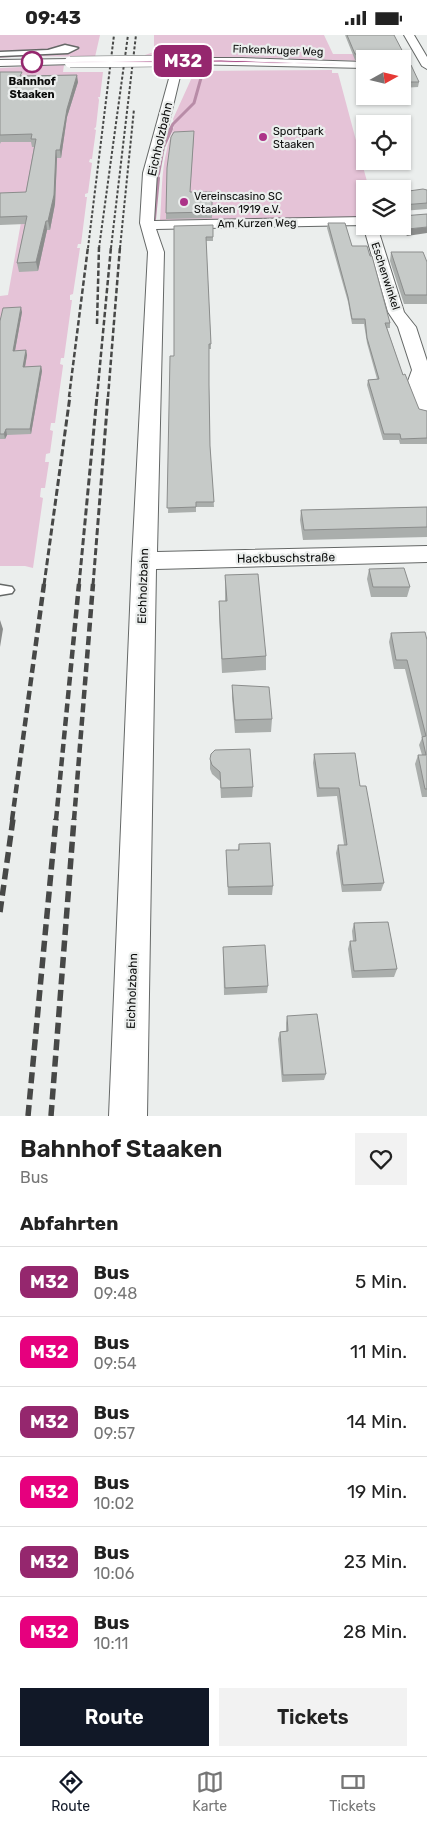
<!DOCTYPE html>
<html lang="de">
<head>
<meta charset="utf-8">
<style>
	body { margin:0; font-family:Rubik,sans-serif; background:#f2f2f2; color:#222; height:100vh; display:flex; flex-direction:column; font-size:19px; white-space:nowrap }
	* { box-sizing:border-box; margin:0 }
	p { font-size:16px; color:#767676 }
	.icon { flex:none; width:28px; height:28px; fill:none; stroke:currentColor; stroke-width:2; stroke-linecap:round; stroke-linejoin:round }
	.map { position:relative; height:1081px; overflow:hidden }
	.drawer { display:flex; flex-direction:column; background:#fff; flex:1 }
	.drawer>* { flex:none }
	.badge { padding:0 10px; border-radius:8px; font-size:18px; line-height:32px }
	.needle { width:32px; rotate:82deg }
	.controls { position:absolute; left:356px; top:15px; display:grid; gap:10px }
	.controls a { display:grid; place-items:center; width:55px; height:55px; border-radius:0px; background:#fff; box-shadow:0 1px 4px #0004; font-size:25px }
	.map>.badge { position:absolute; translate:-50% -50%; box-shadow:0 0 0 2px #fff }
	h2 { padding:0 20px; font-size:19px; line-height:45px }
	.round { display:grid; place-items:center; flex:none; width:52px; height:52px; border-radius:0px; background:#f2f2f2 }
	.headline { display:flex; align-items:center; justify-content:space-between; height:85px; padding:0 20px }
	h1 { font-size:24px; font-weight:600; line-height:38px }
	.action { display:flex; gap:10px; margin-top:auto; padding:10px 20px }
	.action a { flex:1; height:58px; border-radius:0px; background:#111827; color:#fff; font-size:20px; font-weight:600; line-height:58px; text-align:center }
	.action a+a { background:#f2f2f2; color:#222 }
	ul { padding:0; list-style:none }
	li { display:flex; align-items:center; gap:15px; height:70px; padding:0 20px; border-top:1px solid #e0e0e0 }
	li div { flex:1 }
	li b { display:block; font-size:19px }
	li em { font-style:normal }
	li .badge { min-width:55px; font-weight:700; text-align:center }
	.status { display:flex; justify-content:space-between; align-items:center; height:35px; padding:0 25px; background:#fff; direction:ltr }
	.status svg { height:14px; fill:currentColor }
	.dock { display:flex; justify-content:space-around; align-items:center; height:70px; border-top:1px solid #e0e0e0; background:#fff; font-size:14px; color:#767676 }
	.dock a { display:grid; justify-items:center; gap:2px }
	.dock .active { color:#111827 }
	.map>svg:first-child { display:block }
	.green { fill:#e5c3d7 }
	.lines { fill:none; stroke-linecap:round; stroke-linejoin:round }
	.stream-far1 { stroke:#b88ca7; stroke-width:3 }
	.stream { stroke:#b88ca7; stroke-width:4 }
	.service-casing { stroke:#656867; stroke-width:3 }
	.minor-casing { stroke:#656867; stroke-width:2 }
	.service { fill:#fff; fill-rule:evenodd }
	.minor { fill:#fff; fill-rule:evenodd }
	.rail-far4 { stroke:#474847; stroke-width:2; stroke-dasharray:3 2; stroke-linecap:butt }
	.rail-far3 { stroke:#474847; stroke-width:2.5; stroke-dasharray:5.5 2.5; stroke-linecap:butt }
	.rail-far2 { stroke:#474847; stroke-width:3; stroke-dasharray:7 3; stroke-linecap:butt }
	.rail-far1 { stroke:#474847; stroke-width:4.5; stroke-dasharray:9 4.5; stroke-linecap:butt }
	.rail { stroke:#474847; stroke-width:5.5; stroke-dasharray:11 5.5; stroke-linecap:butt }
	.minor-bridge-casing { stroke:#656867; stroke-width:12; stroke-linecap:butt }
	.minor-bridge { stroke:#fff; stroke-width:11 }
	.wall { fill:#aaaeac }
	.shaded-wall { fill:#8b8d8c }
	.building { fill:#c6cac8; stroke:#8b8d8c }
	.line { fill:#95276e; stroke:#fff }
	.stop-dot { fill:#fff; stroke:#95276e; stroke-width:2.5 }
	.poi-dot { fill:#ac3388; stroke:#ebeeed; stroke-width:2 }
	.labels { text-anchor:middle; stroke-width:4.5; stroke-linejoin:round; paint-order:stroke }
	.far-street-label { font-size:11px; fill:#0b0c0b; stroke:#ebeeed }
	.far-stop-label { font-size:11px; font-weight:bold; fill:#0b0c0b; stroke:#ebeeed }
	.far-poi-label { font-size:11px; fill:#0b0c0b; stroke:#ebeeed; text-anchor:start }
	.street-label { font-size:12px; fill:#0b0c0b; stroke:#ebeeed }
</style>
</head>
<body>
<div class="status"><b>09:43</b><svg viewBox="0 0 49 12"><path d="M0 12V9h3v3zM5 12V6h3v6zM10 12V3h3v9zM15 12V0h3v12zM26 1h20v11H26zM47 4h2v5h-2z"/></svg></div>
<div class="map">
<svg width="427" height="1081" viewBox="0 0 427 1081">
	<rect width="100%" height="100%" fill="#ebeeed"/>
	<path class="green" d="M 0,0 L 100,0 L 95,22 L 29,21 L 0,23 Z
		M 154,0 L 324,0 L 333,19 L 374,19 L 365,24 L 365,26 L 240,22 L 145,23 L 145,20 L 154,17 Z
		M 64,30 L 63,37 L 103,37 L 100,62 L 98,62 L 99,65 L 96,92 L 94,94 L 96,95 L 92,124 L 90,124 L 89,127 L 92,128 L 88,158 L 85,159 L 85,162 L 87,162 L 81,209 L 78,209 L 77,213 L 80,213 L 73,259 L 70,260 L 70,265 L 72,265 L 64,323 L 61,323 L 60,329 L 63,330 L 63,331 L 55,388 L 51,388 L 50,395 L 53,396 L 50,418 L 46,419 L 45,427 L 49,427 L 45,453 L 41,453 L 40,462 L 43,463 L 33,533 L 25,531 L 0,531 L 0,261 L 8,260 L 25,165 L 0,165 L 0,33 Z
		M 332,35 L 332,38 L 338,38 L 369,154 L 365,154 L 365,182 L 160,185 C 162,162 161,137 167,114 C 169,103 176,94 173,84 L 193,40 L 205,36 Z"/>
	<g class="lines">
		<path class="stream-far1" d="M 170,95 L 173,89 L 194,68 L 201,43"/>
		<path class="stream" d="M 158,139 L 163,112 L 171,94
			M 154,184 L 158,143"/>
		<g class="service-casing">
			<path id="service" d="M 65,10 L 78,13 L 68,18 L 0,21 L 0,17 L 48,15 Z
				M 0,550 L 12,552 L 14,555 L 12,558 L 0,560 Z"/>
		</g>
		<g class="minor-casing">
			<path id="minor" d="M 404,0 L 414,0 L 427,22 L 427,34 L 422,31 Z
				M 165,23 L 242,23 L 365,27 L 365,33 L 183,29 L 157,138 L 154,186 L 365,182 L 365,191 L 377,191 L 404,277 L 416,292 L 427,326 L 427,380 L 420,378 L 408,346 L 412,335 L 398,292 L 388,277 L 363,190 L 156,194 L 164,217 L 157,517 L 427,511 L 427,527 L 156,534 L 147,1081 L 109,1081 L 132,526 L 148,217 L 140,188 L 143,138 L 173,29 L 161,28 L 160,26 Z
				M 70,24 L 75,27 L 74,29 L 0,31 L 0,25 Z"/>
		</g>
		<use href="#service" class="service"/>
		<use href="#minor" class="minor"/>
		<path class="rail-far4" d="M 88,213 L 114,0
			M 99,213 L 128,0
			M 111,213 L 136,0
			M 120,213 L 134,74"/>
		<path class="rail-far3" d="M 97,289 L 99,212
			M 69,362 L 88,212
			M 97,362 L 111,212
			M 108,362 L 120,212"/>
		<path class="rail-far2" d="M 44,550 L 70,361
			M 79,550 L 97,361
			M 93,550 L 108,361"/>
		<path class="rail-far1" d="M 12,785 L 44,549
			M 56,785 L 79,549
			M 74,785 L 93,549"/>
		<path class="rail" d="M 0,877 L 13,784
			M 28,1081 L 56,784
			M 51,1081 L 74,784"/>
		<g class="minor-bridge-casing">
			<path id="minor-bridge" d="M 70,27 L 165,26"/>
		</g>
		<use href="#minor-bridge" class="minor-bridge"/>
	</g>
	<path class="wall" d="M 345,0 L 394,0 L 405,21 L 405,26 L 402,26 L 402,24 L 365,24 L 365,26 L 355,25 Z
		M 360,29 L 365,29 L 365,42 L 362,42 L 359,35 Z
		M 402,30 L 419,47 L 418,52 L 402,53 Z
		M 0,37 L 23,41 L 78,47 L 67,82 L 61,123 L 57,123 L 55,169 L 50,195 L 47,195 L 38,236 L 19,237 L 17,228 L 25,189 L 0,190 L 0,158 L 26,157 L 34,112 L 32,112 L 31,107 L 1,107 L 0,109 Z
		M 194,101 L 190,157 L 212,157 L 212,183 L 166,184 L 166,178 Z
		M 427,155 L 427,174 L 402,176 L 402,157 Z
		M 427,179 L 407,201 L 397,191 L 402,191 L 402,181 Z
		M 328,188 L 352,211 L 390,288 L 390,293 L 387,293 L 403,340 L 419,374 L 427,376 L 427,409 L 400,409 L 399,405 L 383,405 L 367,350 L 368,345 L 377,344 L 367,308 L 364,289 L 352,289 L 348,267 L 327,193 Z
		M 213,190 L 213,206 L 206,206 L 211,309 L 211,314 L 209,314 L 209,352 L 210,411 L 214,472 L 196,472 L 196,477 L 168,478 L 174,321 L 174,191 Z
		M 391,217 L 427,227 L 427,269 L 404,269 L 390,226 Z
		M 22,277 L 15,316 L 26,315 L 27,320 L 25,332 L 41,331 L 42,336 L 31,399 L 7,400 L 5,404 L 0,404 L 0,286 Z
		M 427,472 L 427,502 L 303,505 L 300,485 L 301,475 Z
		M 369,534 L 410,552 L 407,562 L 371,562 L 367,544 Z
		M 225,540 L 266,621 L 266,635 L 222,638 L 219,580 L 219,566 L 225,566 Z
		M 391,598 L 427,605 L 427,762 L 422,762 L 415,729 L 418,720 L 422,720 L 419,710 L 422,703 L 405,634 L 394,634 L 389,607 Z
		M 232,650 L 272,684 L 271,697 L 235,698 L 232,663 Z
		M 314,719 L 360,751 L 384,848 L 381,856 L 342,857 L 336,818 L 338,810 L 344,810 L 337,761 L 317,762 L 313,728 Z
		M 210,724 L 253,752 L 252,762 L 221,763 L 220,746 L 212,739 L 210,734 Z
		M 239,809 L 273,851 L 272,860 L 228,860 L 226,815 L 238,815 Z
		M 354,888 L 397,934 L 394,942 L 352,943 L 348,914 L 350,906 L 353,906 L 352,896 Z
		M 223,912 L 268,951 L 267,958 L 224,960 Z
		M 287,981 L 326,1039 L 324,1045 L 282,1047 L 278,1004 L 280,997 L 286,996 L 286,988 Z"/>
	<path class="shaded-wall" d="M 401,21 L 405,21 L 405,26 L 402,26 L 402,24 L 401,24 Z
		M 77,40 L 78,47 L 67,82 L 61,123 L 60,115 L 67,74 Z
		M 56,115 L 57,123 L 55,169 L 50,195 L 48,186 Z
		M 46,186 L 47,195 L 38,236 L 36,227 Z
		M 427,192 L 427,198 L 407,201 L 408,194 Z
		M 21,272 L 22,277 L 14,321 L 13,316 Z
		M 26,315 L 27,320 L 24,337 L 23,332 Z
		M 41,331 L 42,336 L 31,399 L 30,394 Z
		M 6,394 L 7,400 L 5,404 L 4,399 Z
		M 0,585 L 3,594 L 0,612 Z"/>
	<path class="building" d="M 347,0 L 394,0 L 405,21 L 401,21 L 401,24 L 367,24 L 367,20 L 355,19 Z
		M 360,29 L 365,29 L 365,36 L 362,36 Z
		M 402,30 L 411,30 L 419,47 L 402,47 Z
		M 0,37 L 22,37 L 20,41 L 77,40 L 67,74 L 60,115 L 56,115 L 54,160 L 48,186 L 46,186 L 36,227 L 17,228 L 27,181 L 0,182 L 0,158 L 26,157 L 36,104 L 31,104 L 32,99 L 0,100 Z
		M 194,96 L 190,157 L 212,157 L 212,177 L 166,178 L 167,133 L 171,102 L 174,97 Z
		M 423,154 L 427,155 L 427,168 L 402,170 L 402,157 Z
		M 427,179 L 427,192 L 408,194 L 402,189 L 402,181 Z
		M 328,188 L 345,188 L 352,211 L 367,211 L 370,221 L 372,221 L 390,288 L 385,288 L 403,340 L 405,339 L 419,374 L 427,376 L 427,403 L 401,404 L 400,399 L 384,399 L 368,345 L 379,344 L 367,303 L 365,284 L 352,284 L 348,262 Z
		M 213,190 L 213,202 L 206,202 L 211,309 L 209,309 L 209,350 L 210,411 L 214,467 L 196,467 L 196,472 L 167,473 L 170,321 L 174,321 L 174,191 Z
		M 391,217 L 423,217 L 427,227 L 427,260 L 405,260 Z
		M 21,272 L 13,316 L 26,315 L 23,332 L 41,331 L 30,394 L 6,394 L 4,399 L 0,399 L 0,286 L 3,273 Z
		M 427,472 L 427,492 L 304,495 L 301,475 Z
		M 404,533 L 410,552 L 373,552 L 369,534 Z
		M 258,539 L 266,621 L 222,624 L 219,566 L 227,566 L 225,540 Z
		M 425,597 L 427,605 L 427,754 L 425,754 L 418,720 L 426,720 L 422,702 L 426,701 L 407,625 L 396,625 L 391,598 Z
		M 232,650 L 269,652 L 272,684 L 235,685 Z
		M 250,714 L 253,752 L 221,753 L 220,737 L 212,730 L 210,724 L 211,719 L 215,715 Z
		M 355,718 L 360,751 L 366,751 L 384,848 L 343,850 L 338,810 L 347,810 L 339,753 L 319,753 L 314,719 Z
		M 270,808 L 273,851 L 228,852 L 226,815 L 239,815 L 239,809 Z
		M 388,887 L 397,934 L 354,936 L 350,906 L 356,906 L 354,888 Z
		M 265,910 L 268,951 L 225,953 L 223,912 Z
		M 317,979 L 326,1039 L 283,1040 L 280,997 L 288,996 L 287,981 Z"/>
	<path class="line" d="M 221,25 L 367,30 L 221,27 L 0,28 Z"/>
	<circle class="stop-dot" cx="32" cy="27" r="10"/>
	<g class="poi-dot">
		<circle cx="263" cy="102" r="5"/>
		<circle cx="184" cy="167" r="5"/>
	</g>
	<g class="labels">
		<g class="far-street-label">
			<text transform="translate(278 15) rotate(2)" y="4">Finkenkruger Weg</text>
			<text transform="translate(257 188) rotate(-1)" y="4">Am Kurzen Weg</text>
			<text transform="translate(386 241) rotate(72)" y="4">Eschenwinkel</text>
		</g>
		<g class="far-stop-label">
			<text x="32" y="50">Bahnhof<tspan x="32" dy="13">Staaken</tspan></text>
		</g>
		<g class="far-poi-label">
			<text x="273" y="100">Sportpark<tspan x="273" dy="13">Staaken</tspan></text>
			<text x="194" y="165">Vereinscasino SC<tspan x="194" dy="13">Staaken 1919 e.V.</tspan></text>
		</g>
		<g class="street-label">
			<text transform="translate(160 104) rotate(-77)" y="4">Eichholzbahn</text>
			<text transform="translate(286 523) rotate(-1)" y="4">Hackbuschstraße</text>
			<text transform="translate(143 551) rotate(-88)" y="4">Eichholzbahn</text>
			<text transform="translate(132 956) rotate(-88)" y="4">Eichholzbahn</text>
		</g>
	</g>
</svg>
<div class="controls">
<a><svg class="needle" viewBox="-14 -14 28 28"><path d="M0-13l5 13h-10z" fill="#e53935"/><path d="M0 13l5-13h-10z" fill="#767676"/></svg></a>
<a><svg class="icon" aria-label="locate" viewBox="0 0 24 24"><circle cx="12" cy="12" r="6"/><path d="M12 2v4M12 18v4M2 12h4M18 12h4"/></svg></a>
<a><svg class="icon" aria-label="layers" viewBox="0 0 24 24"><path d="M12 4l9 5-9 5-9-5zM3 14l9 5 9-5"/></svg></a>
</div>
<b class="badge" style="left:183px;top:26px;background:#95276e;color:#fff">M32</b>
</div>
<section class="drawer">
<div class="headline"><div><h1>Bahnhof Staaken</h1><p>Bus</p></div><a class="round"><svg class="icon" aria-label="heart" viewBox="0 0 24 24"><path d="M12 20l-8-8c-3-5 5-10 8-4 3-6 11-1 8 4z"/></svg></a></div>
<h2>Abfahrten</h2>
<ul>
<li><span class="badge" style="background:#95276e;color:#fff">M32</span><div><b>Bus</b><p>09:48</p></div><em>5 Min.</em></li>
<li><span class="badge" style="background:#e6007e;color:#fff">M32</span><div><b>Bus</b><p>09:54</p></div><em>11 Min.</em></li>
<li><span class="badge" style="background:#95276e;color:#fff">M32</span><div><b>Bus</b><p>09:57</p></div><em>14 Min.</em></li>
<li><span class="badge" style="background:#e6007e;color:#fff">M32</span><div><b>Bus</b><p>10:02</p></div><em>19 Min.</em></li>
<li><span class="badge" style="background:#95276e;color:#fff">M32</span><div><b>Bus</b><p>10:06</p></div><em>23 Min.</em></li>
<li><span class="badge" style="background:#e6007e;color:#fff">M32</span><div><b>Bus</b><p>10:11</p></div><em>28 Min.</em></li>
</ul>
<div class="action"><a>Route</a><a>Tickets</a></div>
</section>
<nav class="dock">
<a class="active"><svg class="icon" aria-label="directions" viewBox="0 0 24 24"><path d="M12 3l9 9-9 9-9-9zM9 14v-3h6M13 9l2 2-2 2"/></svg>Route</a>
<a><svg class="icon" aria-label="map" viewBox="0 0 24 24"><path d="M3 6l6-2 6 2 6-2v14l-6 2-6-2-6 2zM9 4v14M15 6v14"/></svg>Karte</a>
<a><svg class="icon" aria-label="tickets" viewBox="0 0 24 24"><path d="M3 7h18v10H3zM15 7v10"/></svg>Tickets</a>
</nav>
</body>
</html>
